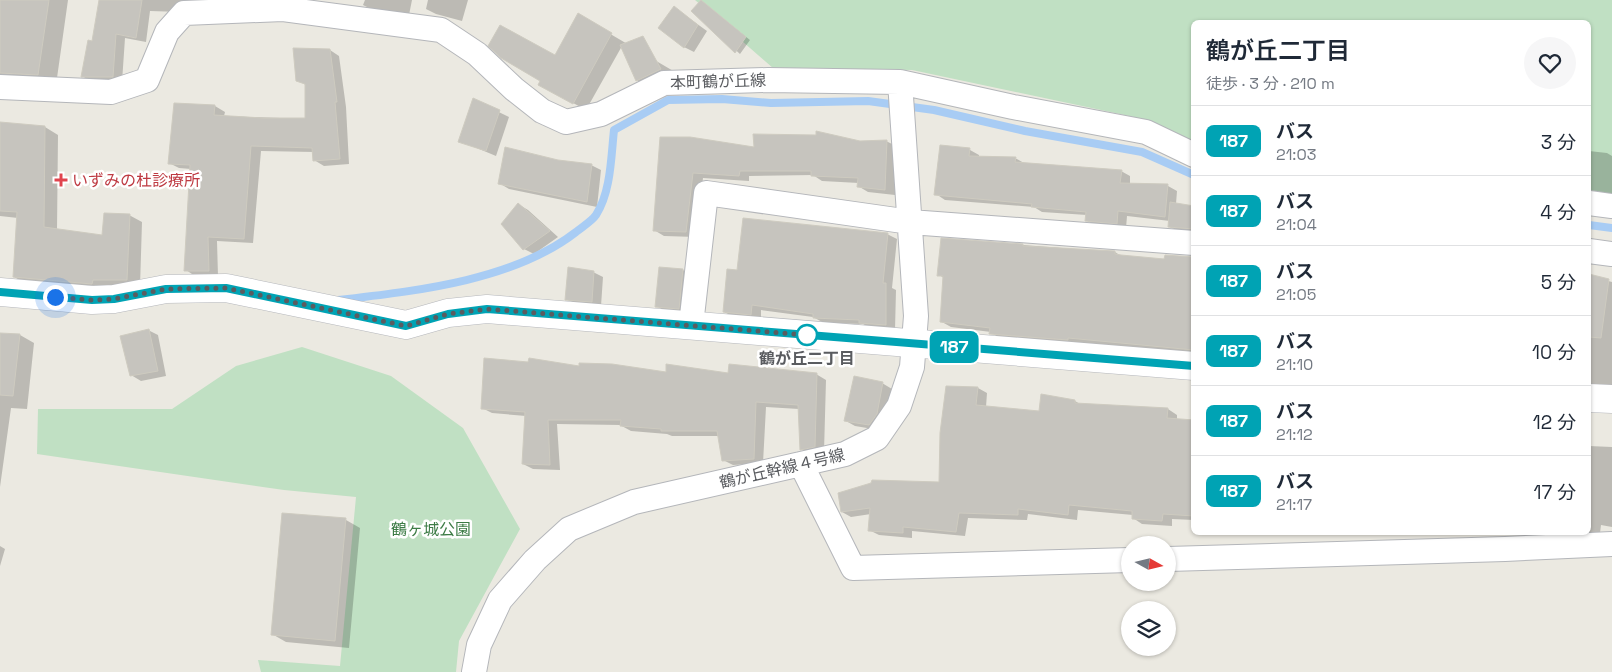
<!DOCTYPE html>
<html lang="ja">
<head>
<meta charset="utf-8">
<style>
	body { margin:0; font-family:"Space Grotesk","Noto Sans JP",sans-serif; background:#f6f6f7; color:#1f2937; height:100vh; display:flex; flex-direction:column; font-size:19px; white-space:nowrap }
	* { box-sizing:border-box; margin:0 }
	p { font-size:16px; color:#747a83 }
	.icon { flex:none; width:28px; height:28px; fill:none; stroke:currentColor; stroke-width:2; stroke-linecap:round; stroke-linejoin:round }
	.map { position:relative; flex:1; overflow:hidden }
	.details { position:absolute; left:1191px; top:20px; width:400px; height:515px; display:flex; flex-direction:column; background:#fff; border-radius:8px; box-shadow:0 1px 4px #0004 }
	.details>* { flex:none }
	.badge { padding:0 10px; border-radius:8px; font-size:18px; line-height:32px }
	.needle { width:32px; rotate:98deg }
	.fabs { position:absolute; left:1121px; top:536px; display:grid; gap:10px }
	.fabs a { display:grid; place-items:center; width:55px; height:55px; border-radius:50%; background:#fff; box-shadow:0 1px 4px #0004; font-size:25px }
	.you { position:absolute; width:25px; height:25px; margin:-12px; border:4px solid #fff; border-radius:50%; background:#1a73e8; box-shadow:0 0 0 8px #1a73e833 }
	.map>.badge { position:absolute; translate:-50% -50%; box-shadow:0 0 0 2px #fff }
	.round { display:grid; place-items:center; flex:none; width:52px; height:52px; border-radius:26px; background:#f6f6f7 }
	.overview { display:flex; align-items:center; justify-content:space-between; height:85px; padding:0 15px }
	h1 { font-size:24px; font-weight:600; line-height:38px }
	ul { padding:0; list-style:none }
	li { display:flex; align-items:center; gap:15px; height:70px; padding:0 15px; border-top:1px solid #e0e1e3 }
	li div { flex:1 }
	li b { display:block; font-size:19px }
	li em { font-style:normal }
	li .badge { min-width:55px; font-weight:700; text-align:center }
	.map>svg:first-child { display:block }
	.green { fill:#c0e0c3 }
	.shadow { fill:#0003 }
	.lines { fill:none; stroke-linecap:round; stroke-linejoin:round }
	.stream { stroke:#a8ccf4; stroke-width:8 }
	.building { fill:#c6c4be; stroke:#cecbc0 }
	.street-casing { stroke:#b4b6ba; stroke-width:26 }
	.secondary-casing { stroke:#b5b7bc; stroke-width:29 }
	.street { stroke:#fff; stroke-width:24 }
	.secondary { stroke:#fff; stroke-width:28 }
	.line-casing { stroke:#fff; stroke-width:11 }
	.line { stroke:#00a3b4; stroke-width:8 }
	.walk { stroke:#5a5c60; stroke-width:5; stroke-dasharray:0 9 }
	.health-dot { fill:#e0444e; stroke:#fff; stroke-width:2 }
	.stop-dot { fill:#fff; stroke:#00a3b4; stroke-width:2.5 }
	.labels { text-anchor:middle; stroke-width:5; stroke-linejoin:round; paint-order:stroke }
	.street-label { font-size:16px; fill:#5a5c60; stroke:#fff }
	.health-label { font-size:16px; fill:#be3a42; stroke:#fff; text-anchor:start }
	.stop-label { font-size:16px; font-weight:bold; fill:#5a5c60; stroke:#fff }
	.park-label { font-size:16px; fill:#3d7c46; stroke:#fff }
</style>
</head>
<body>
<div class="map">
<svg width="1612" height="672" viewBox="0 0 1612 672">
	<rect width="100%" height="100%" fill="#ebe9e1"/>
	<path class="green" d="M 695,0 L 1612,0 L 1612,199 L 1589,196 L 1589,22 L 1194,22 L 1194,143 L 1134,117 L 912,70 L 773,68 Z
		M 302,347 L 391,376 L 463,428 L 520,529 L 459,641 L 456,672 L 261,672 L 258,660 L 340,666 L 356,497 L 284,490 L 37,454 L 38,409 L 172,409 L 236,366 Z"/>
	<path class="shadow" d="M 0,0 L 68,0 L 56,85 L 0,84 Z
		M 100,0 L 246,0 L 181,12 L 150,11 L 146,42 L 125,38 L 122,82 L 92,82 L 82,76 L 93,42 Z
		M 365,0 L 412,0 L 409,15 L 373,10 L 363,5 Z
		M 428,0 L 468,0 L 462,21 L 436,14 L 426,9 Z
		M 701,1 L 750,40 L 740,54 L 693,11 Z
		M 675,8 L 707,31 L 694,52 L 684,47 Z
		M 578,15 L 675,72 L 646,86 L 637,80 L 622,46 L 586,110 L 553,92 L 556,56 Z
		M 330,50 L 339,56 L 346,107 L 349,164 L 324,166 L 314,160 L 314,152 L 261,151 L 253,243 L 217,241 L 218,276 L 195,276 L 186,270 L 191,169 L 179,168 L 169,163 L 175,104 L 215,106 L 225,112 L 224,116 L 306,119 L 306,85 L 297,80 Z
		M 474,100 L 509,117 L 496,156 L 460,141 Z
		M 0,123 L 45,127 L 58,135 L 57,230 L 103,236 L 129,215 L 142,222 L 140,287 L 27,284 L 14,277 L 18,218 L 0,216 Z
		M 1589,126 L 1591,144 L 1589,143 Z
		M 661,138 L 755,148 L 886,141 L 896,146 L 895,195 L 868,192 L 858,186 L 859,183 L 822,181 L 813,175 L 749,176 L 749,181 L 703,178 L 696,237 L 664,236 L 654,230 Z
		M 941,147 L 970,150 L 979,155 L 979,157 L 1015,158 L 1024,163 L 1121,171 L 1130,176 L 1130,185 L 1168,186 L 1177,191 L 1176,204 L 1194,207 L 1194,231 L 1174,229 L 1169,227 L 1170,221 L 1127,216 L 1126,228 L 1095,226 L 1086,220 L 1087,215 L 1042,212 L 1034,207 L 945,200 L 936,194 Z
		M 1589,151 L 1607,153 L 1612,156 L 1612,194 L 1589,190 Z
		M 558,162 L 591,165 L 601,170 L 597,207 L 509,189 L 499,183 Z
		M 518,204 L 528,210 L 558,237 L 534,254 L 524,249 Z
		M 887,234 L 897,239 L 892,288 L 896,290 L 895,330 L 870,328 L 863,324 L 824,323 L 813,317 L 761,310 L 761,319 L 734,317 L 724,312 L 738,271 Z
		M 1023,245 L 1115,252 L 1121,256 L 1166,260 L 1166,256 L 1194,257 L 1194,355 L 1078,343 L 1077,345 L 1000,339 L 991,332 L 951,327 L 942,322 L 944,278 L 939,275 Z
		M 683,270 L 692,276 L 688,314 L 666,312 L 657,306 Z
		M 593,272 L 603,277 L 601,306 L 576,304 L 566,299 Z
		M 1589,276 L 1612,282 L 1612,388 L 1589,388 Z
		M 148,330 L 158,335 L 166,376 L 141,381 L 131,375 Z
		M 0,334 L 20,335 L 34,343 L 27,409 L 11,408 L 0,487 Z
		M 580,368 L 667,374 L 816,374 L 826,380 L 824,452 L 811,455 L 801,449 L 799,409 L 766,407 L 763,463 L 733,465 L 723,460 L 719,436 L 672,436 L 667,434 L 631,431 L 620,425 L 557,424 L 560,470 L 533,469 L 523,464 L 526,416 L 492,413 L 482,408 Z
		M 882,383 L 892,389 L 886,419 L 879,430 L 855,426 L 846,421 Z
		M 978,388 L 987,393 L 986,407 L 1040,412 L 1075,401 L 1080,404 L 1168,409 L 1177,415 L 1177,420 L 1194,422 L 1194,520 L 1172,519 L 1172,526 L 1142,524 L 1133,518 L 1133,515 L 1078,510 L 1077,520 L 1028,514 L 1027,520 L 968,518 L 965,536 L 912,531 L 912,538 L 879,535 L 869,530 L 871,514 L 851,517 L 842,512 L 940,483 Z
		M 1589,446 L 1612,447 L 1612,527 L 1601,525 L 1600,533 L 1589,532 Z
		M 346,520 L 360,528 L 349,648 L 286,642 L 272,634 Z
		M 1462,532 L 1489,532 L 1489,533 Z
		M 1530,532 L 1544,532 L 1544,535 Z
		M 0,546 L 5,549 L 0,566 Z"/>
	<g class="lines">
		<path class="stream" d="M 1589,225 L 1612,228
			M 338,300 C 415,291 513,281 576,232 C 582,227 592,221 596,215 C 611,192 611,157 614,130 L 668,100 L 722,99 L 771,103 L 868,101 L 934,110 L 1025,131 L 1142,152 L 1194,175"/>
	</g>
	<path class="building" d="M 0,0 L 49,0 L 38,75 L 0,73 Z
		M 99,0 L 142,0 L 136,38 L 116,34 L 113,77 L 81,77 L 88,40 L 92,41 Z
		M 701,0 L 746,37 L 735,53 L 691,11 Z
		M 674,6 L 698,25 L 684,48 L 658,28 Z
		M 578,13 L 612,33 L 573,104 L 538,85 L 540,81 L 501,58 L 488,46 L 500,25 L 555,55 Z
		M 643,36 L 661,69 L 636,81 L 620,45 Z
		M 293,48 L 330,49 L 337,102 L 335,102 L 340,159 L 313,161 L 312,148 L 251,146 L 244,239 L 208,237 L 209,271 L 184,271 L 190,165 L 168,164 L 174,103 L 215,105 L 214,115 L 263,118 L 305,118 L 305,84 L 296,81 Z
		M 473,98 L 500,110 L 486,151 L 458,142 Z
		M 0,122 L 45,126 L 44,227 L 102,235 L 104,213 L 130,214 L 127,280 L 93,280 L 92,284 L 13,277 L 17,212 L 0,211 Z
		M 816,131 L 860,141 L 887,140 L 885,190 L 857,187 L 858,178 L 811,176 L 811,171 L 740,171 L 739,176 L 693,173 L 686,232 L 653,231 L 660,137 L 690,137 L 754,147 L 753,134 L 816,135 Z
		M 940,145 L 970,148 L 969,156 L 1016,157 L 1015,162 L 1122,170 L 1120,183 L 1168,184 L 1165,217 L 1118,211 L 1117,224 L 1085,221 L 1086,212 L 1031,207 L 1032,204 L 934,195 Z
		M 505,147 L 558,160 L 592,164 L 587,202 L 498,184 Z
		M 1170,202 L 1194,206 L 1194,229 L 1168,227 Z
		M 518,203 L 550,231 L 523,250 L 501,224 Z
		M 743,218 L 888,233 L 883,283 L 886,283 L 886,325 L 859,323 L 859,320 L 813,318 L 813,314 L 752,305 L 751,315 L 723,312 L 727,269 L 737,270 Z
		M 941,238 L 1023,244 L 1023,246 L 1115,251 L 1115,254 L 1121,255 L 1164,259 L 1165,255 L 1194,257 L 1194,350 L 1068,338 L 1068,340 L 989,334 L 990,328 L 940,322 L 943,276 L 937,276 Z
		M 568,267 L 594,271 L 592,302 L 565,300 Z
		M 659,267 L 683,269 L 679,309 L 655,307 Z
		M 1589,274 L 1609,279 L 1601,338 L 1589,337 Z
		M 149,329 L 158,371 L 130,376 L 120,336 Z
		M 0,333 L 20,334 L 13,396 L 0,395 Z
		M 484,358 L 528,362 L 529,358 L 579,366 L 579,363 L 612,364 L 666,372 L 666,364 L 728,373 L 729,364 L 817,373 L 815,447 L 800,450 L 798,405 L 756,402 L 754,459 L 722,461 L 717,431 L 661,431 L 661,429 L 620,426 L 621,420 L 548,420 L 550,465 L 522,464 L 525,412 L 481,409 Z
		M 854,376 L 883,382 L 877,414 L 869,425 L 844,421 Z
		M 946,386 L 978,387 L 976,405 L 1039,411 L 1041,394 L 1075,400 L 1075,403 L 1168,408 L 1167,418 L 1194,420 L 1194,516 L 1163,514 L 1162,521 L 1132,519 L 1132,511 L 1069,505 L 1068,515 L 1018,509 L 1018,515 L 959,513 L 956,532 L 903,527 L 903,533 L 868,531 L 870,508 L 841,512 L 838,493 L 871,483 L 872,480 L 939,482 L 940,433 Z
		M 282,513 L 346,518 L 335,641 L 271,635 Z"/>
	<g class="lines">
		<g class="street-casing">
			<path id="street" d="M 279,0 L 283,9 L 441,30 L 477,54 L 514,89 L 542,111 L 566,122 L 601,114 L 664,83 L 768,80 L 900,82 L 1013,107 L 1146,132 L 1194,155
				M 0,87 L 111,92 L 147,80 L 167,32 L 184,13 L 283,9
				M 1589,203 L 1612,206
				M 1589,251 L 1612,254
				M 691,325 L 706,193 L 910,222 L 1194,243
				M 801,464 L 853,568 L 1130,560
				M 1168,559 L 1505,549 L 1612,544
				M 474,672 L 479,645 L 500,600 L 535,560 L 569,529 L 634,502 L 845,454 L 877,438 L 899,406 L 912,367 L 916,316 L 900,82"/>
		</g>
		<g class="secondary-casing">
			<path id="secondary" d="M 0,292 L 92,300 L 114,299 L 166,289 L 226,288 L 406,325 L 448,313 L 487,309 L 1194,366
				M 1589,398 L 1612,399"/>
		</g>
		<use href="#street" class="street"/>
		<use href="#secondary" class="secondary"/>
	</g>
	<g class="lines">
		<g class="line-casing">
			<path id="line" d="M 0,292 L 92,300 L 114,299 L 166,289 L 226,288 L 406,326 L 448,314 L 487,309 L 1194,366"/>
		</g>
		<use href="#line" class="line"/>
		<path class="walk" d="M 55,297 L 92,300 L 114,299 L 166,289 L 226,288 L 406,326 L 448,314 L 487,309 L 807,335"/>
	</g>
	<path class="health-dot" d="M58.5 172.5h5v5h5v5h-5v5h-5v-5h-5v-5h5z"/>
	<circle class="stop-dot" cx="807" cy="335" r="10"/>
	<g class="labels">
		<g class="street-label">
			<text transform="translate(718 81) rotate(-2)" y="6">本町鶴が丘線</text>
			<text transform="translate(782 468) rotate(-13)" y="6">鶴が丘幹線４号線</text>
		</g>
		<g class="health-label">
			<text x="72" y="186">いずみの杜診療所</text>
		</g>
		<g class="stop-label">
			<text x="807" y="364">鶴が丘二丁目</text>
		</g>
		<g class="park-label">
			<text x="431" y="535">鶴ヶ城公園</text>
		</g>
	</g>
</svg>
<div class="fabs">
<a><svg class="needle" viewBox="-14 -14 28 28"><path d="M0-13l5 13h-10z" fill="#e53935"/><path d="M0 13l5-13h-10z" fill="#747a83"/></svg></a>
<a><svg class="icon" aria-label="layers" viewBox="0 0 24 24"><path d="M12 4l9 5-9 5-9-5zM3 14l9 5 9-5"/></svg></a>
</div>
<div class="you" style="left:55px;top:297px"></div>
<b class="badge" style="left:954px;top:347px;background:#00a3b4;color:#fff">187</b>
<section class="details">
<div class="overview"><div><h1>鶴が丘二丁目</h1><p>徒歩 · 3 分 · 210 m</p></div><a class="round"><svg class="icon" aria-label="heart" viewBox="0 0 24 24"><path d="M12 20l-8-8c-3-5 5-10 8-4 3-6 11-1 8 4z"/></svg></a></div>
<ul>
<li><span class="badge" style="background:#00a3b4;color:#fff">187</span><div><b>バス</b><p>21:03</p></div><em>3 分</em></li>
<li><span class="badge" style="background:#00a3b4;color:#fff">187</span><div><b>バス</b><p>21:04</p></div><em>4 分</em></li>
<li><span class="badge" style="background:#00a3b4;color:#fff">187</span><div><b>バス</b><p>21:05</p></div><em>5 分</em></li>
<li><span class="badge" style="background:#00a3b4;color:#fff">187</span><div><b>バス</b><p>21:10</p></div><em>10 分</em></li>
<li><span class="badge" style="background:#00a3b4;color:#fff">187</span><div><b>バス</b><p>21:12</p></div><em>12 分</em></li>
<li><span class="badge" style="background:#00a3b4;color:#fff">187</span><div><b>バス</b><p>21:17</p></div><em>17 分</em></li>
</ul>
</section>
</div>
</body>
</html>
